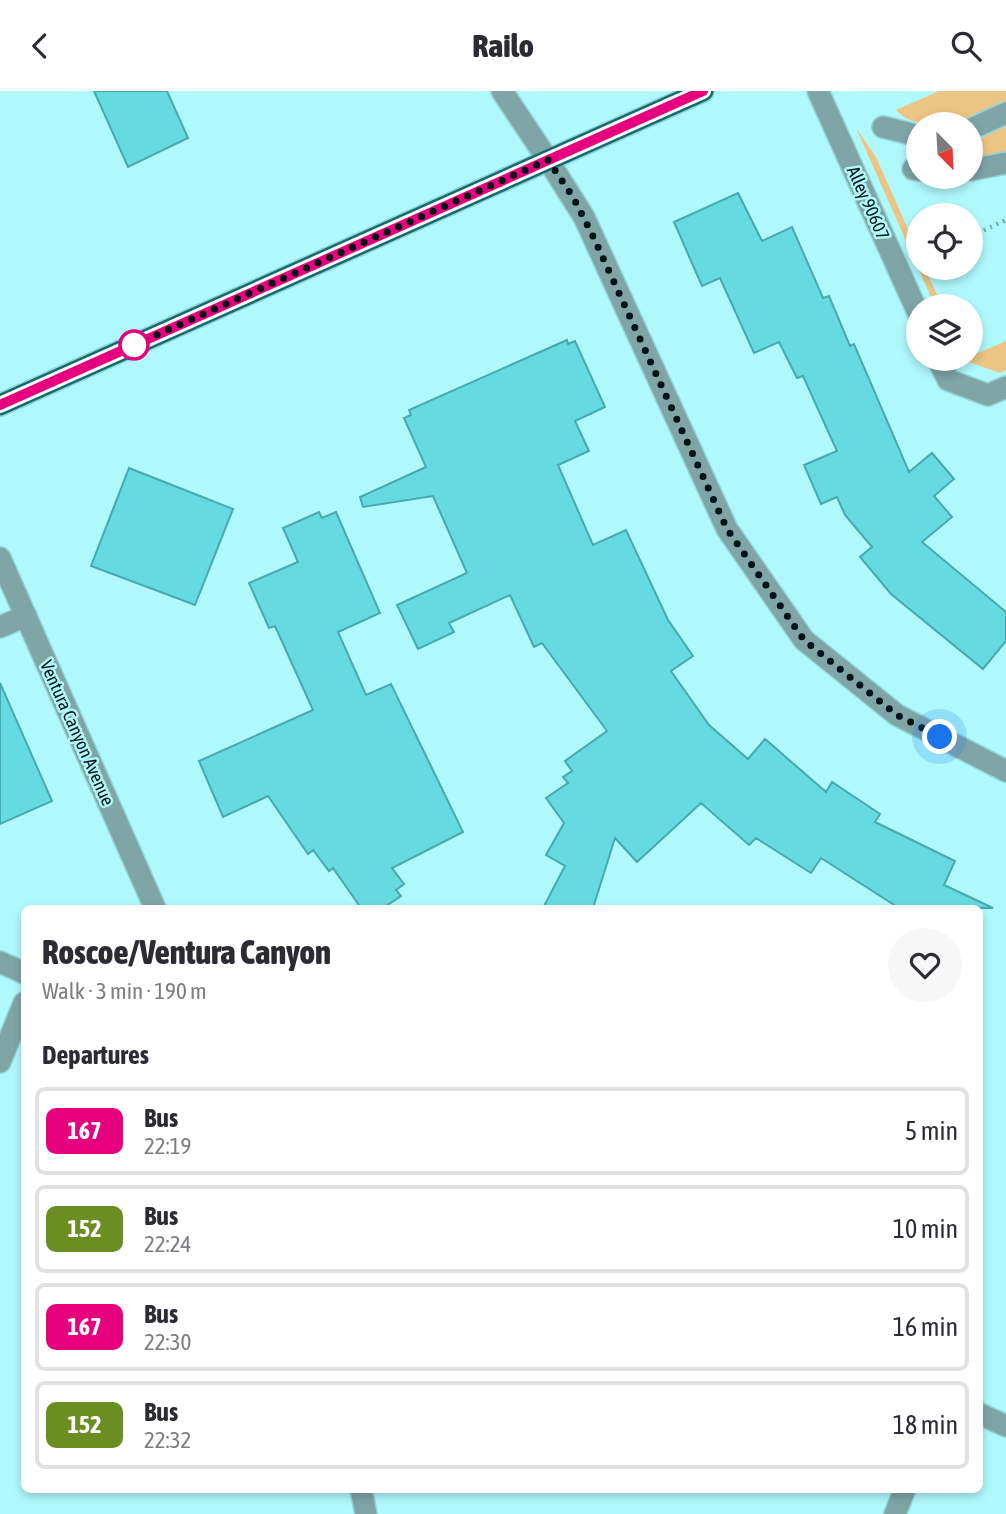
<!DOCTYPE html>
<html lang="en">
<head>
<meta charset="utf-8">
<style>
	body { margin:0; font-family:"Asap Condensed",sans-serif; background:#f7f7f7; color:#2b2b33; height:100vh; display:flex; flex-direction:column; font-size:26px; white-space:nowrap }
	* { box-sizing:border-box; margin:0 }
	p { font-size:23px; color:#7c7c81 }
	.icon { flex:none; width:38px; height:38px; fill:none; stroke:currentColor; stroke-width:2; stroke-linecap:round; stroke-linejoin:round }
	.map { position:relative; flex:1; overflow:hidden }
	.drawer { position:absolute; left:21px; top:814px; width:962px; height:588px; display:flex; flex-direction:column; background:#fff; border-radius:10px; box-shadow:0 4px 10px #0003 }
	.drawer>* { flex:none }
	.badge { padding:0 14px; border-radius:10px; font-size:24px; line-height:46px }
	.needle { width:46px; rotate:156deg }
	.fabs { position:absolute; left:906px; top:21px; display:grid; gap:14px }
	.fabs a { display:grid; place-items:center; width:77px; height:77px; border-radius:50%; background:#fff; box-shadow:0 4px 10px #0003; font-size:35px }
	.you { position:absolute; width:35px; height:35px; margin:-18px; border:5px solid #fff; border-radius:50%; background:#1a73e8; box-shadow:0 0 0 10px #1a73e833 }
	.map>.badge { position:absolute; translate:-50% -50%; box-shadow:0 0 0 4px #fff }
	h2 { padding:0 21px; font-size:26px; line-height:63px }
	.round { display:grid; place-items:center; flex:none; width:74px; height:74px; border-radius:37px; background:#f7f7f7 }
	.headline { display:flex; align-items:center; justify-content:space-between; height:119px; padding:0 21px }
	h1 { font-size:33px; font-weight:800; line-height:52px }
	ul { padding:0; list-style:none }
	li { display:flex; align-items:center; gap:21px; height:88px; margin:0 14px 10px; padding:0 7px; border:4px solid #e1e1e2; border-radius:10px }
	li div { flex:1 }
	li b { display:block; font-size:26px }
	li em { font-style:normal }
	li .badge { min-width:77px; font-weight:700; text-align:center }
	header { display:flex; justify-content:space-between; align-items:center; height:91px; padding:0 21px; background:#fff; font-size:32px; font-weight:800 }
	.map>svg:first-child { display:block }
	.green { fill:#ecc584 }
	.building { fill:#65dbe1; stroke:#47a9ae; stroke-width:2 }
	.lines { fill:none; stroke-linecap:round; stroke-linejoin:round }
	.service-casing { stroke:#93d4d8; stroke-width:24 }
	.minor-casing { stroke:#93d4d8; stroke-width:24 }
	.tertiary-casing { stroke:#93d4d8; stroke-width:24 }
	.primary-casing { stroke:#93d4d8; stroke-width:24 }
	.path { stroke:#73aaad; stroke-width:4.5; stroke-dasharray:2 5; stroke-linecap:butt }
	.service { stroke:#80a5a7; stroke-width:21 }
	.minor { stroke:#80a5a7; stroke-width:21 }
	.tertiary { stroke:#80a5a7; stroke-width:21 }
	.primary { stroke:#126b6f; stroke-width:21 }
	.line-casing { stroke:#fff; stroke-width:16 }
	.line { stroke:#e6007e; stroke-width:10 }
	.walk { stroke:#011314; stroke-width:7; stroke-dasharray:0 12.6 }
	.stop-dot { fill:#fff; stroke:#e6007e; stroke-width:3.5 }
	.labels { text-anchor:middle; stroke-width:5; stroke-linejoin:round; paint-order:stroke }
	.street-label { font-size:18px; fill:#011314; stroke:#aff9fd }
</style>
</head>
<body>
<header><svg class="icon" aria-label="back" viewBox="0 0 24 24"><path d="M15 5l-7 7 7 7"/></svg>Railo<svg class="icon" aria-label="search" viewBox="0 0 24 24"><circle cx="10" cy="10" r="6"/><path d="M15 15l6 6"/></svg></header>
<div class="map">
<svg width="1006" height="1423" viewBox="0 0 1006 1423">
	<rect width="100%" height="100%" fill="#aff9fd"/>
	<path class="green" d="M 939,0 L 1006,0 L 1006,13 C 991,20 975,30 960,33 C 941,36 909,35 896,19 Z
		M 1006,32 L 1006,63 L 971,70 L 971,54 Z
		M 856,37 L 876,66 L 919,163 L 919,177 L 925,177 L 942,215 L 935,215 Z
		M 1006,250 L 1006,279 L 1000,282 L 960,268 L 971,268 L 971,265 Z"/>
	<path class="building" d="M 94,0 L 167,0 L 188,47 L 128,76 Z
		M 738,102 L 762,150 L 792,136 L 823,207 L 829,205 L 850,255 L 854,253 L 909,381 L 932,362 L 954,388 L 934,405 L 952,426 L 922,451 L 1006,521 L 1006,550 L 983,578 L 891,503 L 860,466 L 872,456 L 845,424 L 837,406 L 821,413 L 804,374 L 837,360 L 803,285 L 797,287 L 779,251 L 754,262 L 720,187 L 702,195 L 674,131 Z
		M 567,249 L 568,253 L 575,250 L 605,316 L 575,330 L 589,360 L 558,374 L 593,454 L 626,439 L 668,529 L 693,565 L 671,580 L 709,634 L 748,668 L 765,648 L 826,701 L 832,691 L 880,723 L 875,731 L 955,770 L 944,794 L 993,817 L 899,817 L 821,767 L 811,782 L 756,747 L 749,754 L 701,712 L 637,771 L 615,747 L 593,817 L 543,817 L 565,775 L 546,764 L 564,732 L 546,707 L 568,692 L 563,686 L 572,680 L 565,670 L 607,640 L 542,552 L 534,556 L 510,504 L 449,532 L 454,541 L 418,558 L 397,514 L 467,482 L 433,405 L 363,416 L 360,406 L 426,376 L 404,327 L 411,324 L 409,319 Z
		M 129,377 L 233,418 L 195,514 L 91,475 Z
		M 319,421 L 322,427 L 336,421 L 380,522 L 338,541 L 366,604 L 391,593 L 463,741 L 392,777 L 404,793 L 396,799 L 401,805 L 383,817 L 361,817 L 333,777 L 329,780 L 313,759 L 308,763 L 268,705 L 223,726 L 199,670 L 313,619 L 275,535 L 269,537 L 249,492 L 298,471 L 283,437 Z
		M 0,592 L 52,710 L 0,733 Z"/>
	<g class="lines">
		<g class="service-casing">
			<path id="service" d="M 502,0 L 548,69
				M 818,0 L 919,224
				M 883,36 L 919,45
				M 971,38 L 1006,22
				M 913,78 L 919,79
				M 971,79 L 1006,72
				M 938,268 L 948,289 L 988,304 L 1006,296
				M 0,536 L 26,525
				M 0,971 L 24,912
				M 361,1398 L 366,1423"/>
		</g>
		<g class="minor-casing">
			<path id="minor" d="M 548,69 L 584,126 L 727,438 L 804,549 L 897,624 L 1006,680
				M 0,871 L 24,882"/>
		</g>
		<g class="tertiary-casing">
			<path id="tertiary" d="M 0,467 L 155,817
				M 980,1323 L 1006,1335
				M 895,1423 L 905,1398"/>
		</g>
		<g class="primary-casing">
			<path id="primary" d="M 0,314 L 703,0"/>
		</g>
		<path class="path" d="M 971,145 L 1006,129"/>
		<use href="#service" class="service"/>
		<use href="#minor" class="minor"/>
		<use href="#tertiary" class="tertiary"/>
		<use href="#primary" class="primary"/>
	</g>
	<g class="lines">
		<g class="line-casing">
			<path id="line" d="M 0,314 L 703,0"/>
		</g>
		<use href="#line" class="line"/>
		<path class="walk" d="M 134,254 L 548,69 L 573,106 L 592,143 L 727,438 L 804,549 L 897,624 L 940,646"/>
	</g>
	<circle class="stop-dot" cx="134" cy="254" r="14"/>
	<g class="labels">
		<g class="street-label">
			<text transform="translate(868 112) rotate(66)" y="6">Alley 90607</text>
			<text transform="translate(77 642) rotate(66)" y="6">Ventura Canyon Avenue</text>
		</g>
	</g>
</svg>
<div class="fabs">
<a><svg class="needle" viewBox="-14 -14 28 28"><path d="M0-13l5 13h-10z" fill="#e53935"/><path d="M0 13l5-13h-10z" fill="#7c7c81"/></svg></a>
<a><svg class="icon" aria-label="locate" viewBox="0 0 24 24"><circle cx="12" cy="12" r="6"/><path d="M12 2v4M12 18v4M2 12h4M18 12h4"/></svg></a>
<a><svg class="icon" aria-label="layers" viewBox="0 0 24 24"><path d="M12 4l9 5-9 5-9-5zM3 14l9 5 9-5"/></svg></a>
</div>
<div class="you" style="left:940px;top:646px"></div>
<section class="drawer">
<div class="headline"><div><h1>Roscoe/Ventura Canyon</h1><p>Walk · 3 min · 190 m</p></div><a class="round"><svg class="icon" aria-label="heart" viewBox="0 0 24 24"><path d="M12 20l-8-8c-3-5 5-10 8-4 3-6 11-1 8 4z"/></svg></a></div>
<h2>Departures</h2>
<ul>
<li><span class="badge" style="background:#e6007e;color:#fff">167</span><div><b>Bus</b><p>22:19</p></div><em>5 min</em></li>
<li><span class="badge" style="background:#6b8e23;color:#fff">152</span><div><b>Bus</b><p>22:24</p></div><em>10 min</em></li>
<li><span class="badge" style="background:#e6007e;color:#fff">167</span><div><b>Bus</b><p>22:30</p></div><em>16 min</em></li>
<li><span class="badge" style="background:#6b8e23;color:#fff">152</span><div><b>Bus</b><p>22:32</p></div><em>18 min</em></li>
</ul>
</section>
</div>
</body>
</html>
